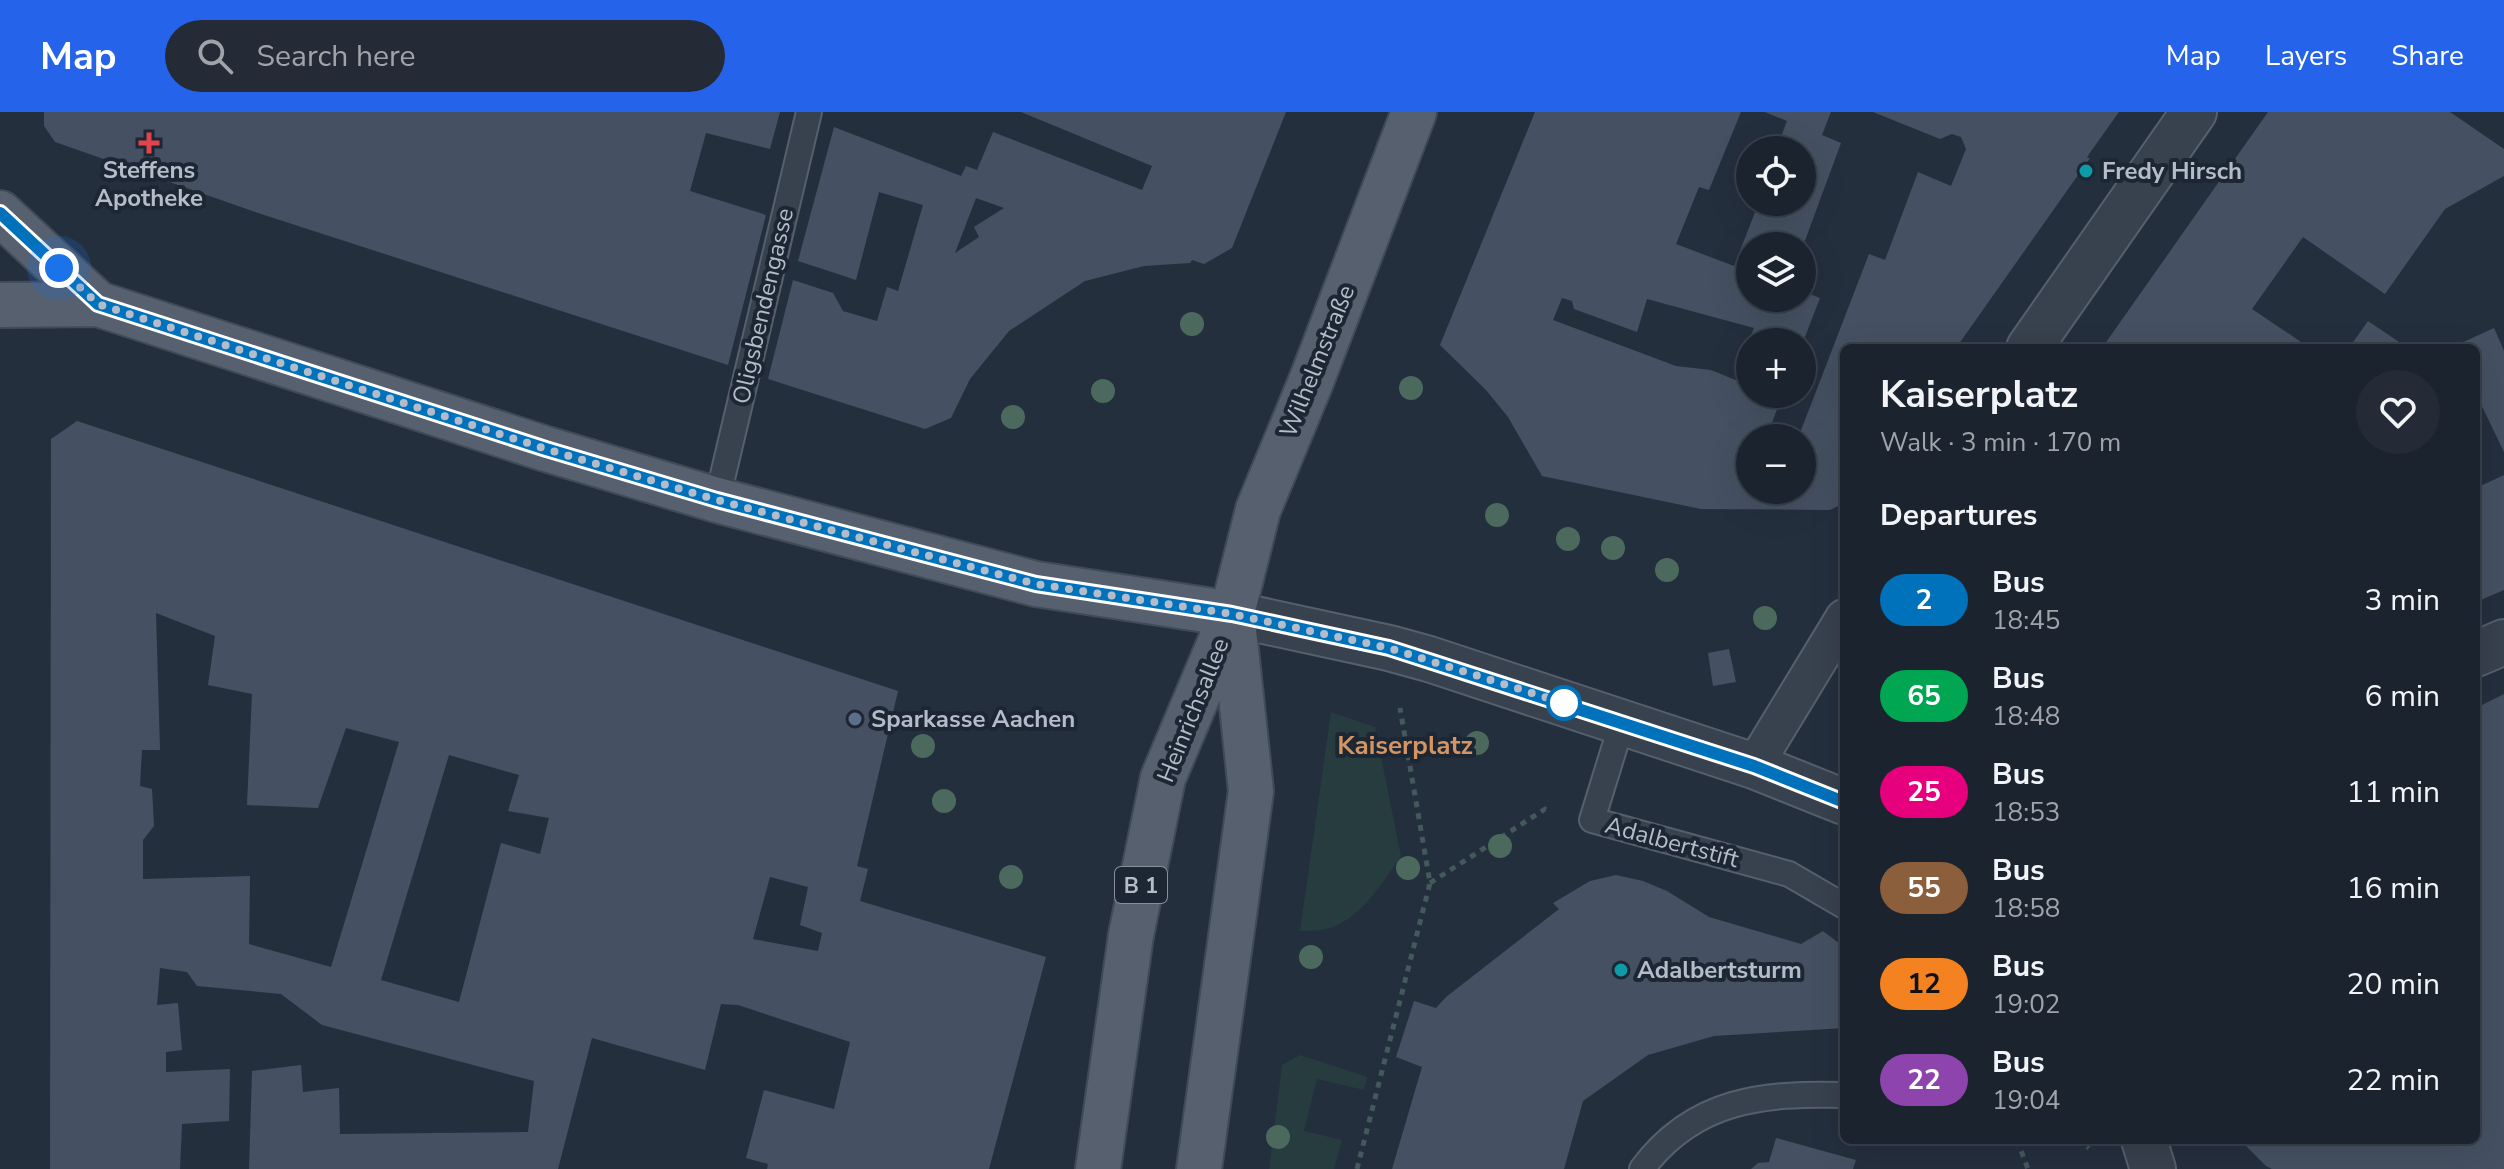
<!DOCTYPE html>
<html lang="en">
<head>
<meta charset="utf-8">
<style>
	body { margin:0; font-family:"Nunito Sans",sans-serif; background:#242b36; color:#f1f3f6; height:100vh; display:flex; flex-direction:column; font-size:30px; white-space:nowrap }
	* { box-sizing:border-box; margin:0 }
	p { font-size:26px; color:#a0a4aa }
	.icon { flex:none; width:44px; height:44px; fill:none; stroke:currentColor; stroke-width:2; stroke-linecap:round; stroke-linejoin:round }
	.map { position:relative; flex:1; overflow:hidden }
	.sheet { position:absolute; left:1840px; top:232px; width:640px; height:800px; display:flex; flex-direction:column; background:#1b232e; border-radius:12px; box-shadow:0 8px 32px #0002,0 0 0 2px #39404a }
	.sheet>* { flex:none }
	.badge { padding:0 16px; border-radius:26px; font-size:28px; line-height:52px }
	.tools { position:absolute; left:1736px; top:24px; display:grid; gap:16px }
	.tools a { display:grid; place-items:center; width:80px; height:80px; border-radius:50%; background:#1b232e; box-shadow:0 8px 32px #0002,0 0 0 2px #39404a; font-size:40px }
	.you { position:absolute; width:40px; height:40px; margin:-20px; border:6px solid #fff; border-radius:50%; background:#1a73e8; box-shadow:0 0 0 12px #1a73e833 }
	.map>.badge { position:absolute; translate:-50% -50%; box-shadow:0 0 0 4px #fff }
	h2 { padding:0 40px; font-size:30px; line-height:72px }
	.round { display:grid; place-items:center; flex:none; width:84px; height:84px; border-radius:42px; background:#242b36 }
	.headline { display:flex; align-items:center; justify-content:space-between; height:136px; padding:0 40px }
	h1 { font-size:38px; font-weight:700; line-height:60px }
	ul { padding:0; list-style:none }
	li { display:flex; align-items:center; gap:24px; height:96px; padding:0 40px }
	li div { flex:1 }
	li b { display:block; font-size:30px }
	li em { font-style:normal }
	li .badge { min-width:88px; font-weight:700; text-align:center }
	header { display:flex; align-items:center; gap:48px; box-sizing:border-box; height:112px; padding:0 40px; background:#2563eb; color:#fff }
	header strong { font-size:38px }
	nav { display:flex; gap:44px; margin-inline-start:auto; font-size:28px }
	.search { width:560px; height:72px; background:#242b36; display:flex; align-items:center; gap:20px; box-sizing:border-box; padding:0 28px; border-radius:44px; color:#a0a4aa; font-size:30px }
	.map>svg:first-child { display:block }
	.green { fill:#263c3f }
	.building { fill:#455162; fill-rule:evenodd }
	.lines { fill:none; stroke-linecap:round; stroke-linejoin:round }
	.service-casing { stroke:#565f6c; stroke-width:28 }
	.pedestrian-casing { stroke:#565f6c; stroke-width:40 }
	.minor-casing { stroke:#565f6c; stroke-width:48 }
	.primary-casing { stroke:#414a57; stroke-width:48 }
	.path { stroke:#44595c; stroke-width:5; stroke-dasharray:6 6; stroke-linecap:butt }
	.service { stroke:#38414e; stroke-width:24 }
	.pedestrian { stroke:#38414e; stroke-width:36 }
	.minor { stroke:#38414e; stroke-width:44 }
	.primary { stroke:#56606e; stroke-width:44 }
	.tree { fill:#4b6a5d }
	.line-casing { stroke:#fff; stroke-width:18 }
	.line { stroke:#0072bc; stroke-width:12 }
	.walk { stroke:#b4bcc9; stroke-width:8; stroke-dasharray:0 14.4 }
	.health-dot { fill:#e0444e; stroke:#1d2633; stroke-width:3 }
	.culture-dot { fill:#0f9aa8; stroke:#1d2633; stroke-width:3 }
	.stop-dot { fill:#fff; stroke:#0072bc; stroke-width:4 }
	.service-dot { fill:#5c6f8a; stroke:#1d2633; stroke-width:3 }
	.labels { text-anchor:middle; stroke-width:8; stroke-linejoin:round; paint-order:stroke }
	.shield { fill:#1d2633; stroke:#878f9c; stroke-width:2 }
	.shield-label { font-size:22px; font-weight:bold; fill:#b4bcc9 }
	.poi-label { font-size:24px; font-weight:bold; fill:#b4bcc9; stroke:#1d2633; text-anchor:start }
	.street-label { font-size:24px; fill:#b4bcc9; stroke:#1d2633 }
	.neighbourhood-label { font-size:26px; font-weight:bold; fill:#d59563; stroke:#1d2633 }
</style>
</head>
<body>
<header>
<strong>Map</strong>
<div class="search"><svg class="icon" aria-label="search" viewBox="0 0 24 24"><circle cx="10" cy="10" r="6"/><path d="M15 15l6 6"/></svg>Search here</div>
<nav><a>Map</a><a>Layers</a><a>Share</a></nav>
</header>
<div class="map">
<svg width="2504" height="1057" viewBox="0 0 2504 1057">
	<rect width="100%" height="100%" fill="#242f3e"/>
	<path class="green" d="M 1331,600 L 1375,615 L 1401,744 C 1382,771 1360,809 1326,817 C 1318,819 1308,819 1300,819 Z
		M 1300,943 L 1367,965 L 1364,978 L 1317,967 L 1304,1019 L 1342,1028 L 1334,1057 L 1269,1057 L 1282,953 Z"/>
	<path class="building" d="M 44,0 L 780,0 L 770,37 L 706,21 L 690,79 L 766,103 L 728,253 L 258,101 L 55,30 L 44,14 Z
		M 1021,0 L 1286,0 L 1232,136 L 1204,152 L 1192,148 L 1190,151 L 1144,154 L 1085,169 L 1009,219 L 970,267 L 951,306 L 925,317 L 768,267 L 793,168 L 833,181 L 843,199 L 877,209 L 887,175 L 898,179 L 923,93 L 879,80 L 856,168 L 798,149 L 834,15 L 961,64 L 966,54 L 977,58 L 993,20 L 1142,78 L 1152,54 ZM 976,86 L 1004,96 L 974,115 L 979,125 L 955,141 Z
		M 1535,0 L 1741,0 L 1709,78 L 1699,75 L 1676,132 L 1734,154 L 1759,90 L 1802,90 L 1802,38 L 1776,38 L 1787,9 L 1765,0 L 1831,0 L 1822,23 L 1841,31 L 1803,134 L 1750,134 L 1750,186 L 1802,186 L 1802,179 L 1820,186 L 1803,230 L 1750,230 L 1750,237 L 1746,236 L 1754,216 L 1647,187 L 1637,220 L 1574,197 L 1572,189 L 1562,186 L 1553,208 L 1676,254 L 1711,258 L 1750,274 L 1750,282 L 1783,282 L 1768,321 L 1781,326 L 1750,326 L 1750,378 L 1802,378 L 1802,326 L 1798,326 L 1869,142 L 1885,148 L 1918,60 L 1951,74 L 1966,37 L 1961,25 L 1952,22 L 1940,27 L 1873,0 L 2119,0 L 2089,42 L 2087,46 L 2090,46 L 1956,236 L 1844,236 L 1844,391 L 1830,398 L 1701,397 L 1542,364 L 1508,305 L 1486,278 L 1440,233 Z
		M 2268,0 L 2450,0 L 2504,37 L 2504,64 L 2445,97 L 2385,182 L 2303,125 L 2252,197 L 2310,236 L 2102,236 Z
		M 2368,209 L 2408,236 L 2349,236 Z
		M 2494,216 L 2504,239 L 2504,340 L 2476,282 L 2476,236 L 2456,236 L 2459,232 Z
		M 77,309 L 898,579 L 857,754 L 868,757 L 860,789 L 1046,845 L 989,1057 L 767,1057 L 768,1052 L 746,1046 L 764,978 L 834,997 L 850,930 L 738,893 L 721,892 L 705,958 L 592,926 L 558,1057 L 249,1057 L 252,959 L 301,953 L 303,980 L 339,976 L 340,1022 L 528,1020 L 534,969 L 322,913 L 281,882 L 197,874 L 187,860 L 160,856 L 157,893 L 178,891 L 182,938 L 166,940 L 166,960 L 230,957 L 229,1009 L 182,1012 L 180,1057 L 50,1057 L 51,327 ZM 156,501 L 215,524 L 208,573 L 252,582 L 247,693 L 318,696 L 346,616 L 399,630 L 331,855 L 249,832 L 250,764 L 143,767 L 143,728 L 154,714 L 152,677 L 140,674 L 142,638 L 160,638 ZM 449,643 L 519,663 L 508,699 L 549,706 L 540,742 L 501,731 L 459,890 L 381,868 ZM 770,765 L 808,775 L 800,813 L 822,821 L 818,839 L 753,827 Z
		M 2504,363 L 2504,478 L 2476,490 L 2476,376 Z
		M 1729,537 L 1736,570 L 1713,574 L 1708,541 Z
		M 2504,582 L 2504,1057 L 2272,1057 L 2266,1054 L 2240,1028 L 2476,1028 L 2476,596 Z
		M 1616,763 L 1643,769 L 1667,779 L 1709,805 L 1801,832 L 1823,819 L 1844,835 L 1844,916 L 1714,924 L 1648,943 L 1583,989 L 1564,1057 L 1392,1057 L 1422,955 L 1396,945 L 1414,889 L 1436,896 L 1446,885 L 1559,797 L 1553,791 L 1590,769 Z
		M 1776,1026 L 1856,1048 L 1853,1057 L 1751,1057 L 1758,1051 L 1769,1050 Z"/>
	<g class="lines">
		<g class="service-casing">
			<path id="service" d="M 717,388 L 809,0
				M 1622,611 L 1592,708 L 1789,762 L 1844,794
				M 1642,1057 C 1694,987 1763,981 1844,983"/>
		</g>
		<g class="pedestrian-casing">
			<path id="pedestrian" d="M 1754,654 L 1844,506"/>
		</g>
		<g class="minor-casing">
			<path id="minor" d="M 2029,236 L 2194,0
				M 1232,502 L 1389,536 L 1429,547 L 1754,654 L 1844,690
				M 2476,542 L 2504,530
				M 2144,1028 L 2153,1057"/>
		</g>
		<g class="primary-casing">
			<path id="primary" d="M 0,101 L 98,192
				M 0,193 L 98,192 L 546,337 L 717,388 L 1036,472 L 1232,502
				M 1098,1057 L 1131,823 L 1163,666 L 1232,502 L 1258,398 L 1312,267 L 1414,0
				M 1199,1057 L 1251,679 L 1233,509"/>
		</g>
		<path class="path" d="M 1430,771 L 1545,697 L 1548,698
			M 2017,1028 L 2028,1057
			M 2077,1028 L 2089,1036
			M 1357,1057 L 1430,771 L 1400,596"/>
		<use href="#service" class="service"/>
		<use href="#pedestrian" class="pedestrian"/>
		<use href="#minor" class="minor"/>
		<use href="#primary" class="primary"/>
	</g>
	<g class="tree">
		<circle cx="1192" cy="212" r="12"/>
		<circle cx="1411" cy="276" r="12"/>
		<circle cx="1103" cy="279" r="12"/>
		<circle cx="1013" cy="305" r="12"/>
		<circle cx="1497" cy="403" r="12"/>
		<circle cx="1568" cy="427" r="12"/>
		<circle cx="1613" cy="436" r="12"/>
		<circle cx="1667" cy="458" r="12"/>
		<circle cx="1765" cy="506" r="12"/>
		<circle cx="1477" cy="631" r="12"/>
		<circle cx="923" cy="634" r="12"/>
		<circle cx="944" cy="689" r="12"/>
		<circle cx="1500" cy="734" r="12"/>
		<circle cx="1408" cy="756" r="12"/>
		<circle cx="1011" cy="765" r="12"/>
		<circle cx="1311" cy="845" r="12"/>
		<circle cx="1278" cy="1025" r="12"/>
	</g>
	<g class="lines">
		<g class="line-casing">
			<path id="line" d="M 0,101 L 98,192 L 546,337 L 717,388 L 1036,472 L 1232,502 L 1389,536 L 1754,654 L 1844,690"/>
		</g>
		<use href="#line" class="line"/>
		<path class="walk" d="M 59,156 L 98,192 L 546,337 L 717,388 L 1036,472 L 1232,502 L 1389,536 L 1567,592 L 1564,591"/>
	</g>
	<path class="health-dot" d="M145 19h8v8h8v8h-8v8h-8v-8h-8v-8h8z"/>
	<g class="culture-dot">
		<circle cx="2086" cy="59" r="8"/>
		<circle cx="1621" cy="858" r="8"/>
	</g>
	<circle class="stop-dot" cx="1564" cy="591" r="16"/>
	<circle class="service-dot" cx="855" cy="607" r="8"/>
	<g class="labels">
		<rect class="shield" x="1115" y="755" width="52" height="36" rx="6"/>
		<g class="shield-label">
			<text x="1141" y="781">B 1</text>
		</g>
		<g class="poi-label">
			<text x="149" y="66" text-anchor="middle">Steffens<tspan x="149" dy="28">Apotheke</tspan></text>
			<text x="2102" y="67">Fredy Hirsch</text>
			<text x="871" y="615">Sparkasse Aachen</text>
			<text x="1637" y="866">Adalbertsturm</text>
		</g>
		<g class="street-label">
			<text transform="translate(763 194) rotate(-77)" y="8">Oligsbendengasse</text>
			<text transform="translate(1317 249) rotate(-68)" y="8">Wilhelmstraße</text>
			<text transform="translate(1193 598) rotate(-68)" y="8">Heinrichsallee</text>
			<text transform="translate(1672 730) rotate(15)" y="8">Adalbertstift</text>
		</g>
		<g class="neighbourhood-label">
			<text x="1405" y="642">Kaiserplatz</text>
		</g>
	</g>
</svg>
<div class="tools">
<a><svg class="icon" aria-label="locate" viewBox="0 0 24 24"><circle cx="12" cy="12" r="6"/><path d="M12 2v4M12 18v4M2 12h4M18 12h4"/></svg></a>
<a><svg class="icon" aria-label="layers" viewBox="0 0 24 24"><path d="M12 4l9 5-9 5-9-5zM3 14l9 5 9-5"/></svg></a>
<a>+</a>
<a>−</a>
</div>
<div class="you" style="left:59px;top:156px"></div>
<section class="sheet">
<div class="headline"><div><h1>Kaiserplatz</h1><p>Walk · 3 min · 170 m</p></div><a class="round"><svg class="icon" aria-label="heart" viewBox="0 0 24 24"><path d="M12 20l-8-8c-3-5 5-10 8-4 3-6 11-1 8 4z"/></svg></a></div>
<h2>Departures</h2>
<ul>
<li><span class="badge" style="background:#0072bc;color:#fff">2</span><div><b>Bus</b><p>18:45</p></div><em>3 min</em></li>
<li><span class="badge" style="background:#00a651;color:#fff">65</span><div><b>Bus</b><p>18:48</p></div><em>6 min</em></li>
<li><span class="badge" style="background:#e6007e;color:#fff">25</span><div><b>Bus</b><p>18:53</p></div><em>11 min</em></li>
<li><span class="badge" style="background:#8b5e3c;color:#fff">55</span><div><b>Bus</b><p>18:58</p></div><em>16 min</em></li>
<li><span class="badge" style="background:#f58220;color:#111">12</span><div><b>Bus</b><p>19:02</p></div><em>20 min</em></li>
<li><span class="badge" style="background:#8e44ad;color:#fff">22</span><div><b>Bus</b><p>19:04</p></div><em>22 min</em></li>
</ul>
</section>
</div>
</body>
</html>
